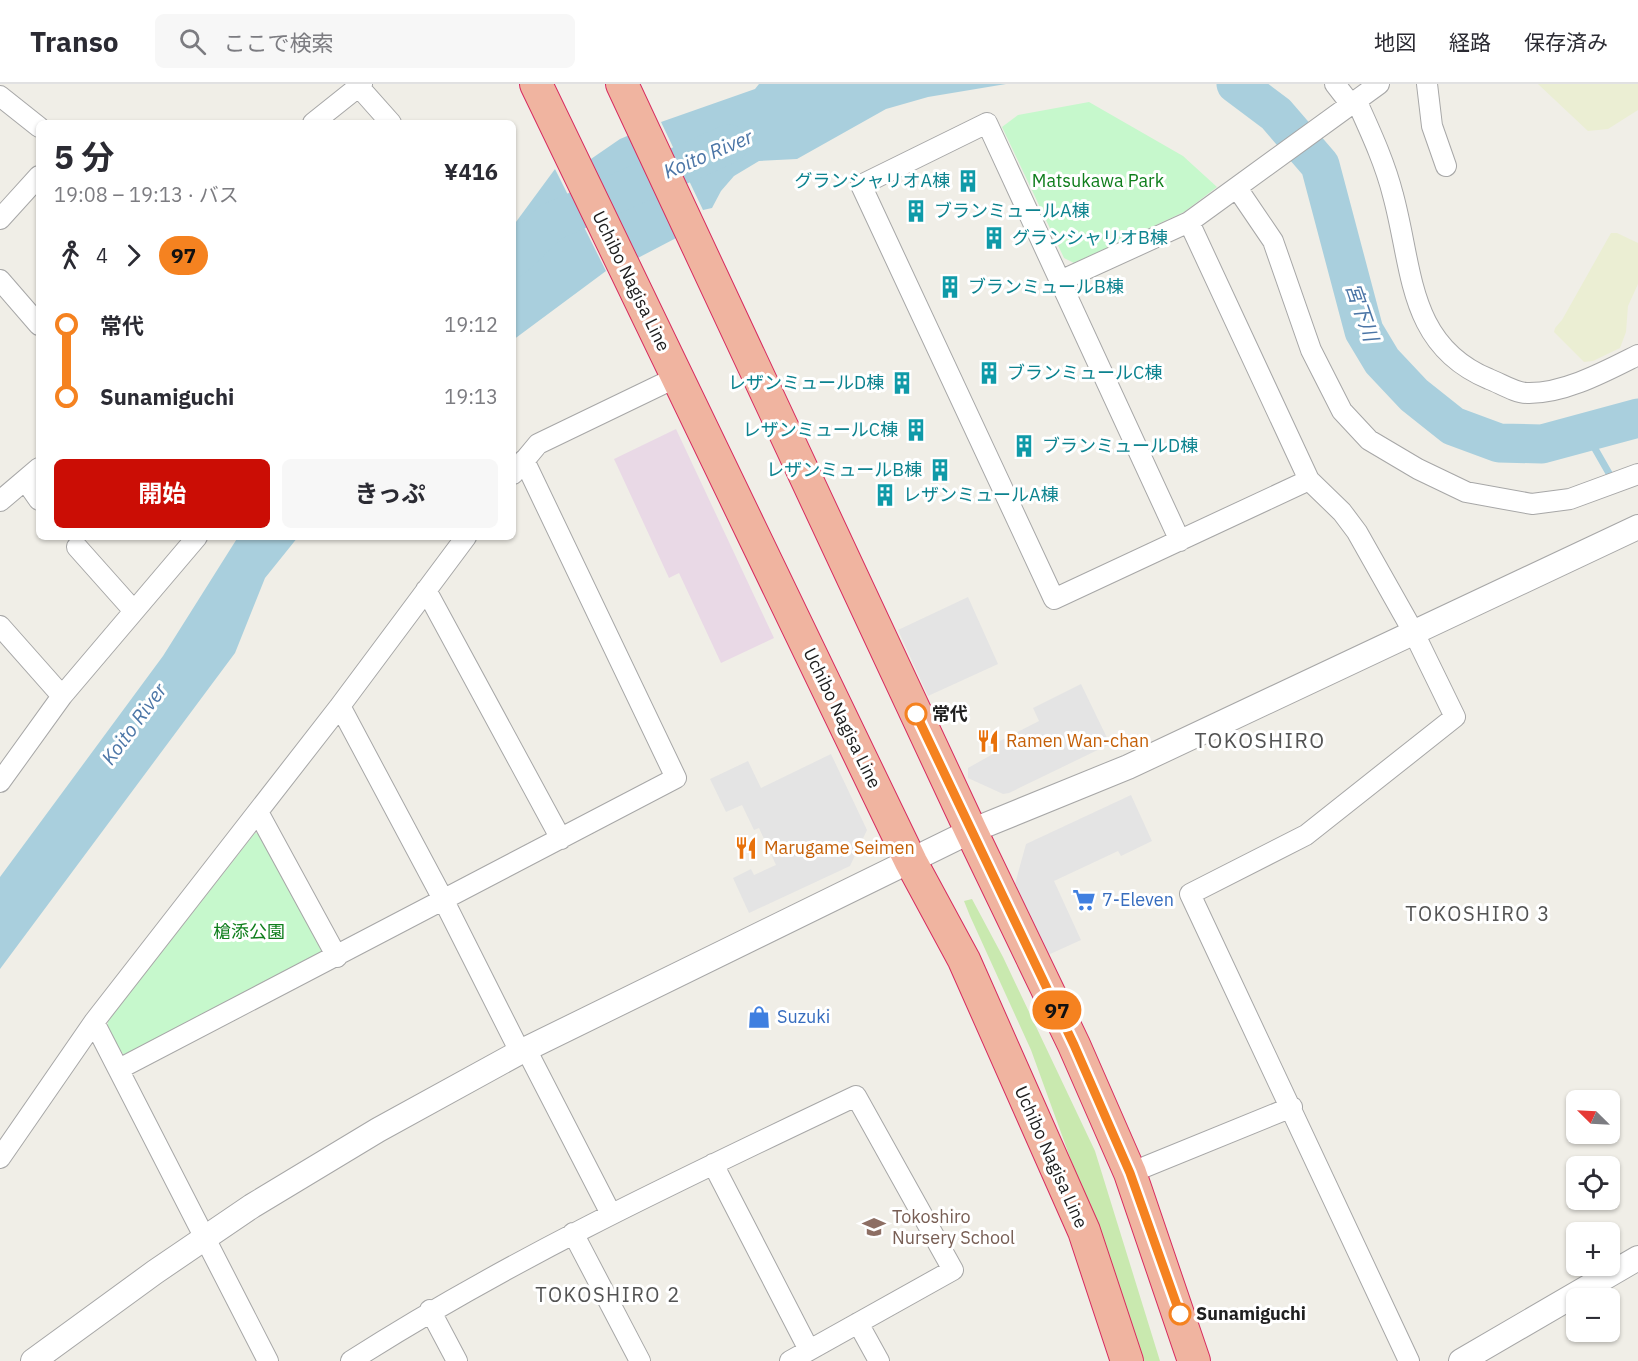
<!DOCTYPE html>
<html lang="ja">
<head>
<meta charset="utf-8">
<style>
	body { margin:0; font-family:"IBM Plex Sans","Noto Sans JP",sans-serif; background:#f7f7f7; color:#2b2b33; height:100vh; display:flex; flex-direction:column; font-size:22px; white-space:nowrap }
	* { box-sizing:border-box; margin:0 }
	p { font-size:20px; color:#7c7c81 }
	.icon { flex:none; width:33px; height:33px; fill:none; stroke:currentColor; stroke-width:2; stroke-linecap:round; stroke-linejoin:round }
	.map { position:relative; flex:1; overflow:hidden }
	.sheet { position:absolute; left:36px; top:36px; width:480px; height:420px; display:flex; flex-direction:column; background:#fff; border-radius:9px; box-shadow:0 2px 4px #0004 }
	.sheet>* { flex:none }
	.badge { padding:0 12px; border-radius:20px; font-size:21px; line-height:39px }
	.needle { width:39px; rotate:294deg }
	.buttons { position:absolute; left:1566px; top:1006px; display:grid; gap:12px }
	.buttons a { display:grid; place-items:center; width:54px; height:54px; border-radius:9px; background:#fff; box-shadow:0 2px 4px #0004; font-size:30px }
	.map>.badge { position:absolute; translate:-50% -50%; box-shadow:0 0 0 3px #fff }
	.legs { display:flex; align-items:center; gap:9px; height:66px; padding:0 18px; font-size:20px }
	.legs p { margin-inline-start:auto }
	.overview { display:flex; align-items:center; justify-content:space-between; height:102px; padding:0 18px }
	h1 { font-size:33px; font-weight:700; line-height:45px }
	.action { display:flex; gap:12px; margin-top:auto; padding:12px 18px }
	.action a { flex:1; height:69px; border-radius:9px; background:#cb0d05; color:#fff; font-size:24px; font-weight:700; line-height:69px; text-align:center }
	.action a+a { background:#f7f7f7; color:#2b2b33 }
	ul { padding:0 18px; list-style:none }
	li { display:flex; align-items:center; gap:21px; height:72px; font-size:22px }
	li i { display:grid; place-items:center; width:9px; height:100%; margin:0 8px; background:currentColor }
	li i::after { content:''; width:15px; height:15px; margin:-8px; border:4px solid; border-radius:50%; background:#fff }
	li p { margin-inline-start:auto }
	li:first-child i { background:linear-gradient(#0000 50%,currentColor 0) }
	li:last-child i { background:linear-gradient(currentColor 50%,#0000 0) }
	header { display:flex; align-items:center; gap:36px; box-sizing:border-box; height:84px; padding:0 30px; background:#fff; border-bottom:2px solid #e1e1e2 }
	header strong { font-size:28px }
	nav { display:flex; gap:33px; margin-inline-start:auto; font-size:21px }
	.search { width:420px; height:54px; background:#f7f7f7; display:flex; align-items:center; gap:15px; box-sizing:border-box; padding:0 21px; border-radius:9px; color:#7c7c81; font-size:22px }
	.map>svg:first-child { display:block }
	.industrial { fill:#e9d9e6 }
	.farmland { fill:#ebeed3 }
	.grass { fill:#c9e9af }
	.park { fill:#c6f8cc }
	.parking { fill:#e4e4e4 }
	.water { fill:#a9cfdd }
	.lines { fill:none; stroke-linecap:round; stroke-linejoin:round }
	.stream { stroke:#a9cfdd; stroke-width:7 }
	.river { stroke:#a9cfdd; stroke-width:39 }
	.minor-casing { stroke:#a7a7a7; stroke-width:22 }
	.tertiary-casing { stroke:#a7a7a7; stroke-width:26 }
	.trunk-casing { stroke:#d72b5f; stroke-width:34 }
	.minor { stroke:#fff; stroke-width:20 }
	.tertiary { stroke:#fff; stroke-width:24 }
	.trunk { stroke:#f0b4a0; stroke-width:32 }
	.line-1-casing { stroke:#fff; stroke-width:14 }
	.line-1 { stroke:#f58220; stroke-width:9 }
	.stop-1-dot { fill:#fff; stroke:#f58220; stroke-width:3 }
	.labels { text-anchor:middle; stroke-width:6; stroke-linejoin:round; paint-order:stroke }
	.culture-label { font-size:18px; fill:#0d838f; stroke:#fff; text-anchor:start }
	.park-label { font-size:18px; fill:#0f7e1c; stroke:#fff }
	.street-label { font-size:18px; fill:#202020; stroke:#fff }
	.stop-label { font-size:18px; font-weight:bold; fill:#202020; stroke:#fff; text-anchor:start }
	.food-label { font-size:18px; fill:#c56008; stroke:#fff; text-anchor:start }
	.shop-label { font-size:18px; fill:#366cbe; stroke:#fff; text-anchor:start }
	.education-label { font-size:18px; fill:#785e54; stroke:#fff; text-anchor:start }
	.water-label { font-size:20px; font-style:italic; fill:#4b75a6; stroke:#fff }
	.neighbourhood-label { font-size:20px; letter-spacing:1.5px; fill:#535353; stroke:#fff }
	.quarter-label { font-size:21px; letter-spacing:1.5px; fill:#535353; stroke:#fff }
</style>
</head>
<body>
<header>
<strong>Transo</strong>
<div class="search"><svg class="icon" aria-label="search" viewBox="0 0 24 24"><circle cx="10" cy="10" r="6"/><path d="M15 15l6 6"/></svg>ここで検索</div>
<nav><a>地図</a><a>経路</a><a>保存済み</a></nav>
</header>
<div class="map">
<svg width="1638" height="1277" viewBox="0 0 1638 1277">
	<rect width="100%" height="100%" fill="#f0eee7"/>
	<path class="industrial" d="M 676,345 L 774,554 L 721,579 L 679,489 L 669,494 L 614,375 Z"/>
	<path class="farmland" d="M 1538,0 L 1638,0 L 1638,26 L 1608,45 L 1588,47 Z
		M 1611,149 L 1617,149 L 1638,159 L 1638,200 L 1628,222 L 1626,248 L 1620,264 L 1593,277 L 1584,278 L 1554,248 L 1555,244 L 1562,236 Z"/>
	<path class="grass" d="M 972,815 L 1003,873 L 1095,1067 L 1160,1277 L 1144,1277 L 1031,966 L 970,832 L 964,817 Z"/>
	<path class="park" d="M 1089,18 L 1183,72 L 1217,103 L 1184,128 L 1074,179 L 1064,174 L 1002,43 L 1018,31 Z
		M 255,749 L 262,750 L 322,863 L 319,874 L 131,973 L 124,971 L 107,948 L 108,937 Z"/>
	<path class="parking" d="M 968,513 L 998,580 L 928,612 L 898,546 Z
		M 1081,600 L 1110,660 L 1009,709 L 1003,710 L 968,694 L 968,684 L 1000,666 L 996,659 L 1039,637 L 1033,624 Z
		M 831,670 L 867,746 L 850,782 L 749,829 L 733,794 L 751,785 L 754,791 L 776,781 L 759,744 L 754,746 L 742,721 L 726,728 L 710,695 L 748,677 L 761,704 Z
		M 1131,711 L 1152,757 L 1121,772 L 1118,767 L 1054,797 L 1081,856 L 1048,871 L 1015,800 L 1026,760 Z"/>
	<path class="water" d="M 759,0 L 1006,0 L 928,13 L 886,25 L 797,75 L 759,77 L 734,92 L 721,107 L 712,124 L 703,126 L 661,38 L 755,5 Z
		M 632,50 L 680,152 L 634,176 L 588,77 L 620,55 Z
		M 555,85 L 606,187 L 513,256 L 513,142 Z
		M 238,453 L 298,453 L 265,494 L 235,569 L 0,885 L 0,793 L 163,572 Z"/>
	<g class="lines">
		<path class="stream" d="M 1586,349 L 1610,391"/>
		<path class="river" d="M 1236,0 L 1276,30 L 1320,81 L 1364,247 L 1382,277 L 1414,311 L 1453,342 L 1499,359 L 1542,360 L 1638,334
			M 513,174 L 551,138 L 729,60"/>
		<g class="minor-casing">
			<path id="minor" d="M 1335,0 L 1352,22
				M 1427,0 L 1432,42 L 1446,82
				M 359,3 L 391,39
				M 0,12 L 39,43
				M 1357,18 C 1371,49 1385,79 1393,111 C 1413,184 1407,261 1489,295 C 1500,299 1515,309 1527,309 C 1564,310 1606,287 1638,271
				M 313,39 L 362,0
				M 1237,104 L 1273,157 L 1311,266 L 1342,327 L 1369,356 L 1418,385 L 1466,408 L 1532,420 L 1570,415 L 1638,390
				M 0,135 L 39,92
				M 1189,138 L 1309,396 L 1342,428 L 1357,448 L 1414,549 L 1455,633 L 1306,751 L 1190,810 L 1409,1277
				M 0,196 L 39,241
				M 1060,197 L 1189,138 L 1379,0
				M 513,390 L 538,360 L 677,293
				M 25,396 L 39,416
				M 0,417 L 39,384
				M 1180,457 L 987,39 L 861,101 L 1054,515 L 1309,396
				M 77,463 L 134,527
				M 426,506 L 561,755
				M 0,542 L 62,612
				M 340,622 L 444,817 L 520,968
				M 0,698 L 62,612 L 197,453
				M 258,728 L 337,873
				M 94,938 L 268,1277
				M 526,965 L 611,1130
				M 119,985 L 676,694 L 524,376
				M 0,1074 L 94,938 L 340,622 L 466,453
				M 713,1080 L 809,1266
				M 1130,1089 L 1292,1023
				M 573,1149 L 640,1277
				M 430,1226 L 457,1277
				M 858,1239 L 879,1277
				M 351,1277 C 512,1174 684,1094 856,1012 L 953,1186 L 790,1277"/>
		</g>
		<g class="tertiary-casing">
			<path id="tertiary" d="M 33,1277 L 155,1188 L 252,1122 L 378,1046 L 520,968 L 971,747 L 1128,683 L 1638,443
				M 1461,1277 L 1638,1174"/>
		</g>
		<g class="trunk-casing">
			<path id="trunk" d="M 536,0 L 911,778 L 964,876 L 1084,1147 L 1127,1277
				M 622,0 L 971,747 L 1074,961 L 1130,1089 L 1194,1277"/>
		</g>
		<use href="#minor" class="minor"/>
		<use href="#tertiary" class="tertiary"/>
		<use href="#trunk" class="trunk"/>
	</g>
	<g class="lines">
		<g class="line-1-casing">
			<path id="line-1" d="M 916,630 L 1074,961 L 1130,1089 L 1180,1230"/>
		</g>
		<use href="#line-1" class="line-1"/>
	</g>
	<defs>
		<g id="building-bare" transform="scale(1.8)"><path d="M-4-6H4V6H1V3H-1V6H-4ZM-2.5-4.3h1.7v1.8h-1.7ZM.8-4.3h1.7v1.8H.8ZM-2.5-1h1.7V.8h-1.7ZM.8-1h1.7V.8H.8Z" fill="#0f9aa8" stroke="#fff" stroke-width="2.5" paint-order="stroke"/></g>
		<g id="restaurant-bare" transform="scale(1.8)"><path d="M-5-6h1v4h1v-4h1v4h1v-4h1v5L-1.5 .5V6h-2V.5L-5-1ZM5-6V6H3V1.5H1.5Q1.5-4 5-6Z" fill="#e8710a" stroke="#fff" stroke-width="2.5" paint-order="stroke"/></g>
		<g id="supermarket-bare" transform="scale(1.8)"><path d="M-6-5.5h2.5l.6 2H6L4.5 2H-2.5L-4.4-4H-6ZM-1.5 3.2a1.3 1.3 0 1 0 .1 0ZM3 3.2a1.3 1.3 0 1 0 .1 0Z" fill="#3f7fe0" stroke="#fff" stroke-width="2.5" paint-order="stroke"/></g>
		<g id="shop-bare" transform="scale(1.8)"><path d="M-5-2.5h2.3a2.7 3.5 0 0 1 5.4 0H5L5.5 6h-11ZM-1.5-2.5h3a1.5 2.3 0 0 0-3 0Z" fill="#3f7fe0" stroke="#fff" stroke-width="2.5" paint-order="stroke"/></g>
		<g id="school-bare" transform="scale(1.8)"><path d="M0-5L7-2L0 1L-7-2ZM-4 1L0 2.5L4 1V4Q0 6-4 4Z" fill="#8d6e63" stroke="#fff" stroke-width="2.5" paint-order="stroke"/></g>
	</defs>
	<g fill-rule="evenodd">
		<use href="#building-bare" x="968" y="97"/>
		<use href="#building-bare" x="916" y="127"/>
		<use href="#building-bare" x="994" y="154"/>
		<use href="#building-bare" x="950" y="203"/>
		<use href="#building-bare" x="989" y="289"/>
		<use href="#building-bare" x="902" y="299"/>
		<use href="#building-bare" x="916" y="346"/>
		<use href="#building-bare" x="1024" y="362"/>
		<use href="#building-bare" x="940" y="386"/>
		<use href="#building-bare" x="885" y="411"/>
		<use href="#restaurant-bare" x="988" y="657"/>
		<use href="#restaurant-bare" x="746" y="764"/>
		<use href="#supermarket-bare" x="1084" y="816"/>
		<use href="#shop-bare" x="759" y="933"/>
		<use href="#school-bare" x="874" y="1143"/>
	</g>
	<g class="stop-1-dot">
		<circle cx="916" cy="630" r="10"/>
		<circle cx="1180" cy="1230" r="10"/>
	</g>
	<g class="labels">
		<g class="culture-label">
			<text x="950" y="103" text-anchor="end">グランシャリオA棟</text>
			<text x="934" y="133">ブランミュールA棟</text>
			<text x="1012" y="160">グランシャリオB棟</text>
			<text x="968" y="209">ブランミュールB棟</text>
			<text x="1007" y="295">ブランミュールC棟</text>
			<text x="884" y="305" text-anchor="end">レザンミュールD棟</text>
			<text x="898" y="352" text-anchor="end">レザンミュールC棟</text>
			<text x="1042" y="368">ブランミュールD棟</text>
			<text x="922" y="392" text-anchor="end">レザンミュールB棟</text>
			<text x="903" y="417">レザンミュールA棟</text>
		</g>
		<g class="park-label">
			<text x="1098" y="103">Matsukawa Park</text>
			<text x="249" y="854">槍添公園</text>
		</g>
		<g class="street-label">
			<text transform="translate(631 197) rotate(64)" y="6">Uchibo Nagisa Line</text>
			<text transform="translate(842 634) rotate(64)" y="6">Uchibo Nagisa Line</text>
			<text transform="translate(1051 1073) rotate(66)" y="6">Uchibo Nagisa Line</text>
		</g>
		<g class="stop-label">
			<text x="932" y="636">常代</text>
			<text x="1196" y="1236">Sunamiguchi</text>
		</g>
		<g class="food-label">
			<text x="1006" y="663">Ramen Wan-chan</text>
			<text x="764" y="770">Marugame Seimen</text>
		</g>
		<g class="shop-label">
			<text x="1102" y="822">7-Eleven</text>
			<text x="777" y="939">Suzuki</text>
		</g>
		<g class="education-label">
			<text x="892" y="1139">Tokoshiro<tspan x="892" dy="21">Nursery School</tspan></text>
		</g>
		<g class="water-label">
			<text transform="translate(708 70) rotate(-23)" y="7">Koito River</text>
			<text transform="translate(1362 228) rotate(71)" y="7">宮下川</text>
			<text transform="translate(134 640) rotate(-54)" y="7">Koito River</text>
		</g>
		<g class="neighbourhood-label">
			<text x="1478" y="837">TOKOSHIRO 3</text>
			<text x="608" y="1218">TOKOSHIRO 2</text>
		</g>
		<g class="quarter-label">
			<text x="1260" y="664">TOKOSHIRO</text>
		</g>
	</g>
</svg>
<div class="buttons">
<a><svg class="needle" viewBox="-14 -14 28 28"><path d="M0-13l5 13h-10z" fill="#e53935"/><path d="M0 13l5-13h-10z" fill="#7c7c81"/></svg></a>
<a><svg class="icon" aria-label="locate" viewBox="0 0 24 24"><circle cx="12" cy="12" r="6"/><path d="M12 2v4M12 18v4M2 12h4M18 12h4"/></svg></a>
<a>+</a>
<a>−</a>
</div>
<b class="badge" style="left:1057px;top:926px;background:#f58220;color:#111">97</b>
<section class="sheet">
<div class="overview"><div><h1>5 分</h1><p>19:08 – 19:13 · バス</p></div><b>¥416</b></div>
<div class="legs"><svg class="icon" aria-label="walk" viewBox="0 0 24 24"><circle cx="13" cy="4" r="2"/><path d="M13 8l-2 6 4 7M11 14l-3 7M7 12l3-4h3l4 4"/></svg>4<svg class="icon" aria-label="forward" viewBox="0 0 24 24"><path d="M9 5l7 7-7 7"/></svg><b class="badge" style="background:#f58220;color:#111">97</b></div>
<ul>
<li><i style="color:#f58220"></i><b>常代</b><p>19:12</p></li>
<li><i style="color:#f58220"></i><b>Sunamiguchi</b><p>19:13</p></li>
</ul>
<div class="action"><a>開始</a><a>きっぷ</a></div>
</section>
</div>
</body>
</html>
